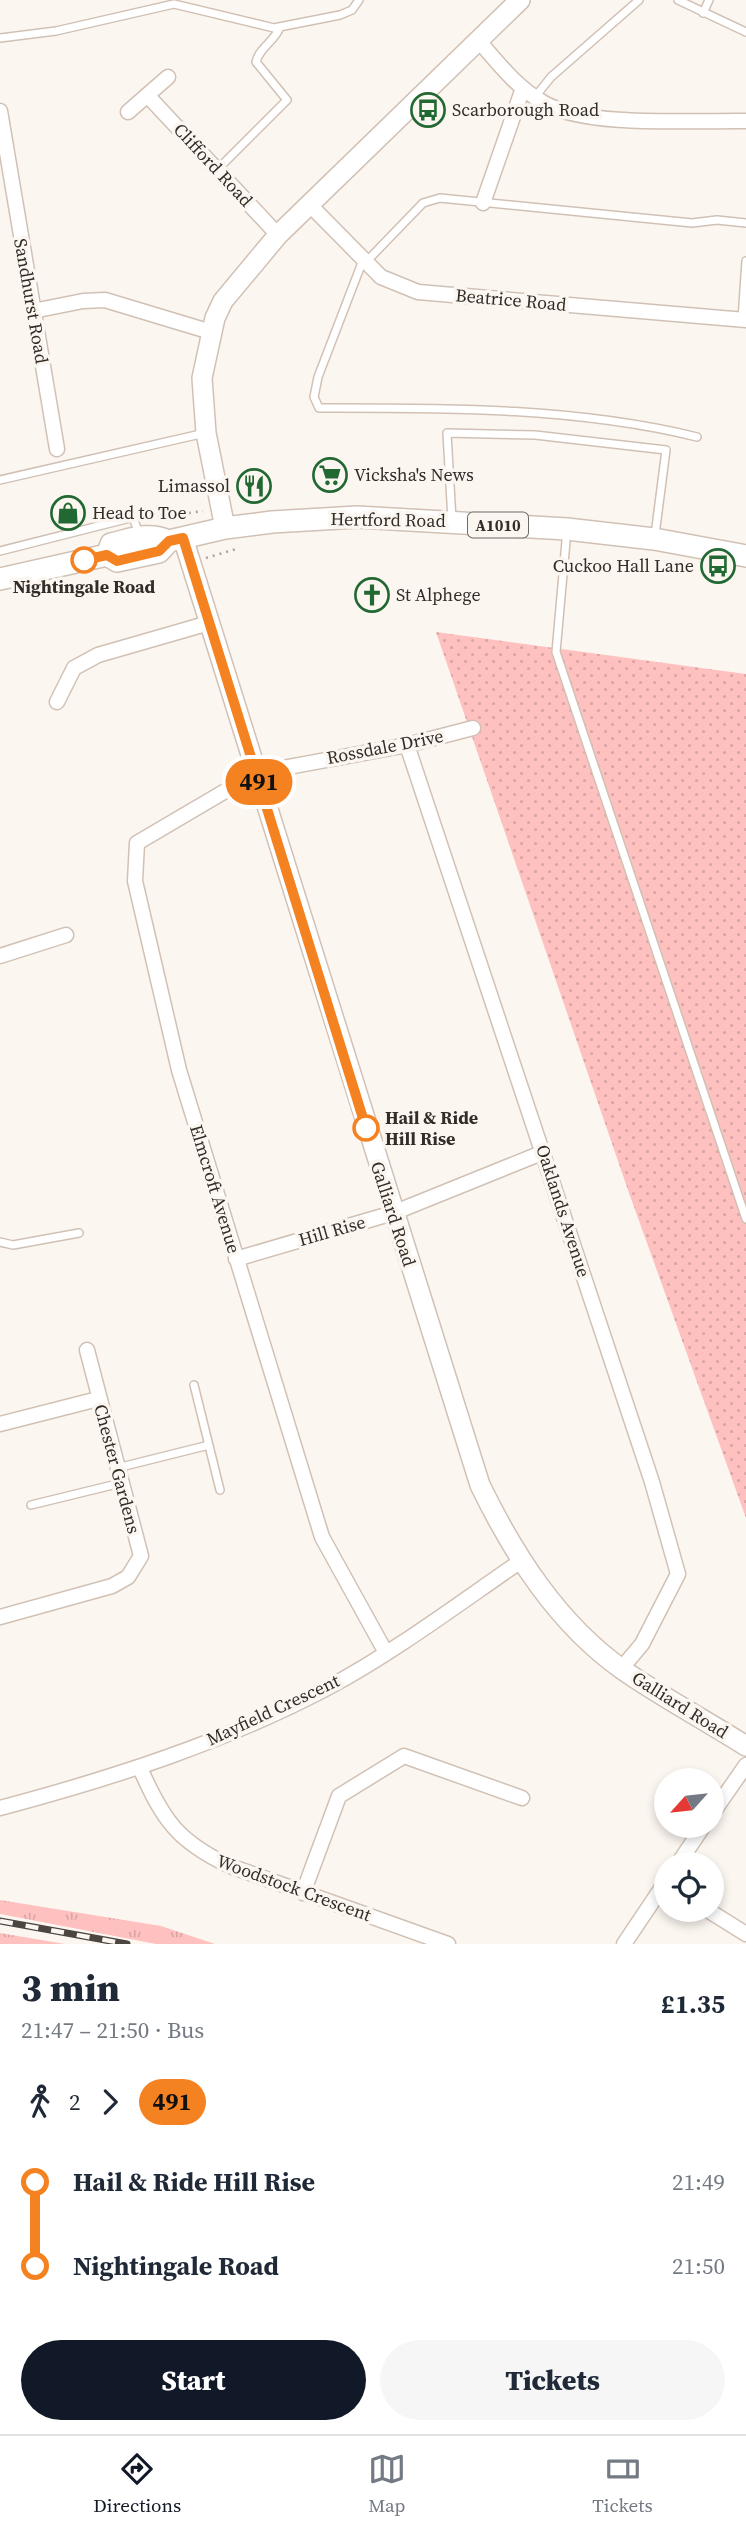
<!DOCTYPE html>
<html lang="en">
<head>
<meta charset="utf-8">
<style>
	body { margin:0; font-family:"Source Serif 4",serif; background:#f6f6f7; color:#1f2937; height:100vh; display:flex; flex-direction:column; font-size:26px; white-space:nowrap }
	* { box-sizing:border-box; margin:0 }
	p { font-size:23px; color:#747a83 }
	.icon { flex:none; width:38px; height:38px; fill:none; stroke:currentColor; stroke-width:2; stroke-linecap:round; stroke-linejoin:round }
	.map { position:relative; height:1944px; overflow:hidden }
	.drawer { display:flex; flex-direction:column; background:#fff; flex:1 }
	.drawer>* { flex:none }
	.badge { padding:0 14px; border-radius:23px; font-size:24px; line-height:46px }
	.needle { width:46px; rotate:243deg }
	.controls { position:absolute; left:654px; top:1768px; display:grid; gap:14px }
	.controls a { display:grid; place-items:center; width:70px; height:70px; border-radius:50%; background:#fff; box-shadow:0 4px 10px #0003; font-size:35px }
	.map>.badge { position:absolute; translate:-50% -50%; box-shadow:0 0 0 4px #fff }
	.legs { display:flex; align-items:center; gap:10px; height:77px; padding:0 21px; font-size:23px }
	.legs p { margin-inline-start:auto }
	.head { display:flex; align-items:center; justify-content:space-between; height:119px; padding:0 21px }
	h1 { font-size:38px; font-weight:800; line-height:52px }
	.button { display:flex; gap:14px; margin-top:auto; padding:14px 21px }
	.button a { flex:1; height:80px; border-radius:42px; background:#111827; color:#fff; font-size:28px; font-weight:800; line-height:80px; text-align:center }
	.button a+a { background:#f6f6f7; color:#1f2937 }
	ul { padding:0 21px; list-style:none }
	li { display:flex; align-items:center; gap:24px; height:84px; font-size:26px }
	li i { display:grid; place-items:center; width:10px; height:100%; margin:0 9px; background:currentColor }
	li i::after { content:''; width:18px; height:18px; margin:-9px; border:5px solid; border-radius:50%; background:#fff }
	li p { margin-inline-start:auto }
	li:first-child i { background:linear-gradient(#0000 50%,currentColor 0) }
	li:last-child i { background:linear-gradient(currentColor 50%,#0000 0) }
	.dock { display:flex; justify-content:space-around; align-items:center; height:98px; border-top:2px solid #e0e1e3; background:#fff; font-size:19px; color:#747a83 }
	.dock a { display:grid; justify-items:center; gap:4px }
	.dock .active { color:#111827 }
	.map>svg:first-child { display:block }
	.grass { fill:url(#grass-tufts) }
	.garden { fill:url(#garden-dots) }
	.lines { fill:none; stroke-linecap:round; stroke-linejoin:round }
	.lane-casing { stroke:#d1c1b5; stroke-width:10 }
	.street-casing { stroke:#d1c1b5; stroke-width:17 }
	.secondary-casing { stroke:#d1c1b5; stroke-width:22 }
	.primary-casing { stroke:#d1c1b5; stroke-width:24 }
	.path { stroke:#a8a29d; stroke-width:2.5; stroke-dasharray:2 5; stroke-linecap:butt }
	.lane { stroke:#fff; stroke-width:7 }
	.street { stroke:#fff; stroke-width:14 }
	.secondary { stroke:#fff; stroke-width:19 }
	.primary { stroke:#fff; stroke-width:21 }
	.rail-casing { stroke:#4c4641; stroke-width:7 }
	.rail { stroke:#fcf6f1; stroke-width:4.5; stroke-dasharray:13; stroke-linecap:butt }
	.line-1-casing { stroke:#fff; stroke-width:16 }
	.line-1 { stroke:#f58220; stroke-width:10 }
	.stop-1-dot { fill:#fff; stroke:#f58220; stroke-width:3.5 }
	.labels { text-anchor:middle; stroke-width:7; stroke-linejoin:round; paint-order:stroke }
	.shield { fill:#fcf6f1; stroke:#6f6964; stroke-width:2 }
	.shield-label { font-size:16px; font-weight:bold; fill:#332d28 }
	.poi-label { font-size:18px; fill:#332d28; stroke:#fcf6f1; text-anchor:start }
	.street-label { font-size:18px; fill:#332d28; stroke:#fcf6f1 }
	.stop-label { font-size:18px; font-weight:bold; fill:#332d28; stroke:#fcf6f1 }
</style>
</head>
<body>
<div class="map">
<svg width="746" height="1944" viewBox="0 0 746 1944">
	<defs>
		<pattern id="grass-tufts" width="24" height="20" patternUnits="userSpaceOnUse" patternTransform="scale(1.75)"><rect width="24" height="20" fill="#fec1c0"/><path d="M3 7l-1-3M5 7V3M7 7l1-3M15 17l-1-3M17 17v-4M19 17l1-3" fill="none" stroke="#daa6a5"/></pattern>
		<pattern id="garden-dots" width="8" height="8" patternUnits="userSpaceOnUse" patternTransform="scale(1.75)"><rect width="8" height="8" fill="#fec1c0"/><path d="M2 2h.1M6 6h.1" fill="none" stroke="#daa6a5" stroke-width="1.8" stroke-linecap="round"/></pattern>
	</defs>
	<rect width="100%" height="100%" fill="#fcf6f1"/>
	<path class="grass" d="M 0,1900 L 161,1926 L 215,1944 L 156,1944 L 0,1914 Z
		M 0,1933 L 65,1944 L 0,1944 Z"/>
	<path class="garden" d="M 436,632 L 746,674 L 746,1518 L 629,1193 Z"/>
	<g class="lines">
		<g class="lane-casing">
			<path id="lane" d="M 678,0 L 746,32
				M 703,13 L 709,0
				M 0,38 L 56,31 L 174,4 L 274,28 L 340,15 L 352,10 L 359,0
				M 535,97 L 551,77 L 639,0
				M 217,170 L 287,100 L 256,62 C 259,48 275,41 280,27
				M 363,260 L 318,377 L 314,397 L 319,408 C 444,408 575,407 697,437
				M 366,262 L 423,203 L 440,198 L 692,223 L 717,220 L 746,223
				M 742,319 L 746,261
				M 0,480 L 205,433
				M 452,520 L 447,433 L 535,435 L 666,450 L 655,535
				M 567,530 L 556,652 L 746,1219
				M 0,551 L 130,518 L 134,520 L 139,534
				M 0,1242 L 13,1245 L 79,1233
				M 194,1385 L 220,1490
				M 117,1468 L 209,1445
				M 31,1505 L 121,1483"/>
		</g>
		<g class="street-casing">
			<path id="street" d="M 478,40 C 498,63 517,88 544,103 C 588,128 693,120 746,121
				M 147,95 L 278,235
				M 0,111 L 57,449
				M 128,112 L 168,77
				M 483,203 L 523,88
				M 310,205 L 381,277 L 418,292 L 746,320
				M 33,311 L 83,301 L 105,300 L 211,332
				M 57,702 L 74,668 L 98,655 L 209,623
				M 407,745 L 652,1482 L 678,1574 L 642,1644 L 621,1669
				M 0,956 L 66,935
				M 236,1259 L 393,1213 L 544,1152
				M 0,1424 L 98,1399
				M 0,1617 L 112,1586 L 128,1577 L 141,1556 L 87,1350
				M 385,1651 L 322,1537 L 179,1070 L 135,881 L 137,843 L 256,773 L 407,745 L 473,728
				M 140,1768 C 163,1820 178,1842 230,1866 L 448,1944
				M 0,1808 C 113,1778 225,1742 329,1687 C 393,1653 461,1602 521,1561
				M 712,1814 L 746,1765
				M 678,1864 L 704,1825
				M 303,1893 L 339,1796 L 404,1756 L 522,1798
				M 706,1909 L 746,1934
				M 624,1944 L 667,1880"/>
		</g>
		<g class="secondary-casing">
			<path id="secondary" d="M 225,528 L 206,433 L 202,378 L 215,318 L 223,301 L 278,235 L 520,0
				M 183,538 L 480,1485 C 514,1555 558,1624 623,1670 C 662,1697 705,1720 746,1746"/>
		</g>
		<g class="primary-casing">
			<path id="primary" d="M 107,555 L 111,544 C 132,539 148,532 169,541
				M 0,579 L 107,555 L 117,561 L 159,552 L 169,541 L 225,528 L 272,522 L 357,517 L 567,529 L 654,539 L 746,556"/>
		</g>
		<path class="path" d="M 255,497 L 255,501
			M 175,515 L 203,511
			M 144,518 L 172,516 L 183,519
			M 206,558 L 236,549 L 236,546"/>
		<use href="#lane" class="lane"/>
		<use href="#street" class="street"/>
		<use href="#secondary" class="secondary"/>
		<use href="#primary" class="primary"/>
		<g class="rail-casing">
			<path id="rail" d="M 0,1921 L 127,1944"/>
		</g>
		<use href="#rail" class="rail"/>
	</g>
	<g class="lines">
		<g class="line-1-casing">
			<path id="line-1" d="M 84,560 L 107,555 L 117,561 L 159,551 L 169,541 L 183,538 L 366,1128"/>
		</g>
		<use href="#line-1" class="line-1"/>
	</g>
	<defs>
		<g id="bus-ring" transform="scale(1.75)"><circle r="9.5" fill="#fcf6f1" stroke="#226833" stroke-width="1.5"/><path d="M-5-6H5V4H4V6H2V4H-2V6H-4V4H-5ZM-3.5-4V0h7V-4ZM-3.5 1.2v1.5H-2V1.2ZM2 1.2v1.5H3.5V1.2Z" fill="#226833"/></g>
		<g id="supermarket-ring" transform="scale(1.75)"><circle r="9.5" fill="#fcf6f1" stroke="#226833" stroke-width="1.5"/><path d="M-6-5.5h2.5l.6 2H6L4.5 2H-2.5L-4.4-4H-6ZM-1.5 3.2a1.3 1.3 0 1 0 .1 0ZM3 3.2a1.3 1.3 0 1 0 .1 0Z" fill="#226833"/></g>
		<g id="restaurant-ring" transform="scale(1.75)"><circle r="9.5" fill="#fcf6f1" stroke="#226833" stroke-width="1.5"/><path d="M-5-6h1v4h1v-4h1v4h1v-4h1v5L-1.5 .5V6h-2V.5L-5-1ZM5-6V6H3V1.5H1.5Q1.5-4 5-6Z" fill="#226833"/></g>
		<g id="shop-ring" transform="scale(1.75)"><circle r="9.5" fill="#fcf6f1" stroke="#226833" stroke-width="1.5"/><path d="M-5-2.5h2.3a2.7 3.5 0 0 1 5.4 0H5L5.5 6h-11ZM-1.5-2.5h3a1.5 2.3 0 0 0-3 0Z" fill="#226833"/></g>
		<g id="church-ring" transform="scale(1.75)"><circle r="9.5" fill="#fcf6f1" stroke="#226833" stroke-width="1.5"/><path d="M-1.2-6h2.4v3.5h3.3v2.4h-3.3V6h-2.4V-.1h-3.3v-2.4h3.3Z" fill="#226833"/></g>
	</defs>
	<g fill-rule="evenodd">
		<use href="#bus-ring" x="428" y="110"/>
		<use href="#supermarket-ring" x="330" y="475"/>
		<use href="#restaurant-ring" x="254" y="486"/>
		<use href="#shop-ring" x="68" y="513"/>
		<use href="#bus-ring" x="718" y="566"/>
		<use href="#church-ring" x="372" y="595"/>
	</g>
	<g class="stop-1-dot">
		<circle cx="84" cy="560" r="12"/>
		<circle cx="366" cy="1128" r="12"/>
	</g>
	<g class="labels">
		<rect class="shield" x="468" y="512.5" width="60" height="25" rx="5"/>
		<g class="shield-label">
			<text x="498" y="531">A1010</text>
		</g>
		<g class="poi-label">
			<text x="452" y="116">Scarborough Road</text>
			<text x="354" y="481">Vicksha's News</text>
			<text x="230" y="492" text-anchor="end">Limassol</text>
			<text x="92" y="519">Head to Toe</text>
			<text x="694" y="572" text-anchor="end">Cuckoo Hall Lane</text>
			<text x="396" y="601">St Alphege</text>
		</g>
		<g class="street-label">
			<text transform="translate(213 165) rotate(47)" y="6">Clifford Road</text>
			<text transform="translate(511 300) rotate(5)" y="6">Beatrice Road</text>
			<text transform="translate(31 301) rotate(80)" y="6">Sandhurst Road</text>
			<text transform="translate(388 520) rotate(1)" y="6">Hertford Road</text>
			<text transform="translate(385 747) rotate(-11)" y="6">Rossdale Drive</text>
			<text transform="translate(215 1189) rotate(73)" y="6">Elmcroft Avenue</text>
			<text transform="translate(563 1211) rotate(72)" y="6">Oaklands Avenue</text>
			<text transform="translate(393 1214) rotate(72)" y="6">Galliard Road</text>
			<text transform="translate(332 1231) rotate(-16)" y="6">Hill Rise</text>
			<text transform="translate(117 1469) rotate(75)" y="6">Chester Gardens</text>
			<text transform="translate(680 1705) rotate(32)" y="6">Galliard Road</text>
			<text transform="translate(273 1710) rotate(-25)" y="6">Mayfield Crescent</text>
			<text transform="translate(294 1888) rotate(20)" y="6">Woodstock Crescent</text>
		</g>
		<g class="stop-label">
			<text x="84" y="593">Nightingale Road</text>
			<text x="385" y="1124" text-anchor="start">Hail &amp; Ride<tspan x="385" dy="21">Hill Rise</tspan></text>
		</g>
	</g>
</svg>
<div class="controls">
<a><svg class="needle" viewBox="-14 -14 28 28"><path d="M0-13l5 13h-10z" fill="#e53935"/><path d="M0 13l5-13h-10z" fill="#747a83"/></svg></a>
<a><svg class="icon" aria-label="locate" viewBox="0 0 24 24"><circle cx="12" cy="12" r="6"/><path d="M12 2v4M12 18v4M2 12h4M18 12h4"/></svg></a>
</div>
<b class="badge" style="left:259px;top:782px;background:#f58220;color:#111">491</b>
</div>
<section class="drawer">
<div class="head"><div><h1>3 min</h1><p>21:47 – 21:50 · Bus</p></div><b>£1.35</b></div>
<div class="legs"><svg class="icon" aria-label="walk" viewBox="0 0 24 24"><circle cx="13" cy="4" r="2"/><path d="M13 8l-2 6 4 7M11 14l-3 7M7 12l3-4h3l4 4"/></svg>2<svg class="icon" aria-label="forward" viewBox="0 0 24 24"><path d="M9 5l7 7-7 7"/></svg><b class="badge" style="background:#f58220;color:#111">491</b></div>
<ul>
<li><i style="color:#f58220"></i><b>Hail &amp; Ride Hill Rise</b><p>21:49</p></li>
<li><i style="color:#f58220"></i><b>Nightingale Road</b><p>21:50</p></li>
</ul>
<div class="button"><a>Start</a><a>Tickets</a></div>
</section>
<nav class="dock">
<a class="active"><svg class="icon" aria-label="directions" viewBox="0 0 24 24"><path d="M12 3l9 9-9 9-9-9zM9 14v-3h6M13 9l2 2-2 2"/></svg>Directions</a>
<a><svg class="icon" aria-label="map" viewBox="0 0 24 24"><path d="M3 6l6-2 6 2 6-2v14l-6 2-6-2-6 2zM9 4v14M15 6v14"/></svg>Map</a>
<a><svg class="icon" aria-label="tickets" viewBox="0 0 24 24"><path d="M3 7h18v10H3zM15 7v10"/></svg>Tickets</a>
</nav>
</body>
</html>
